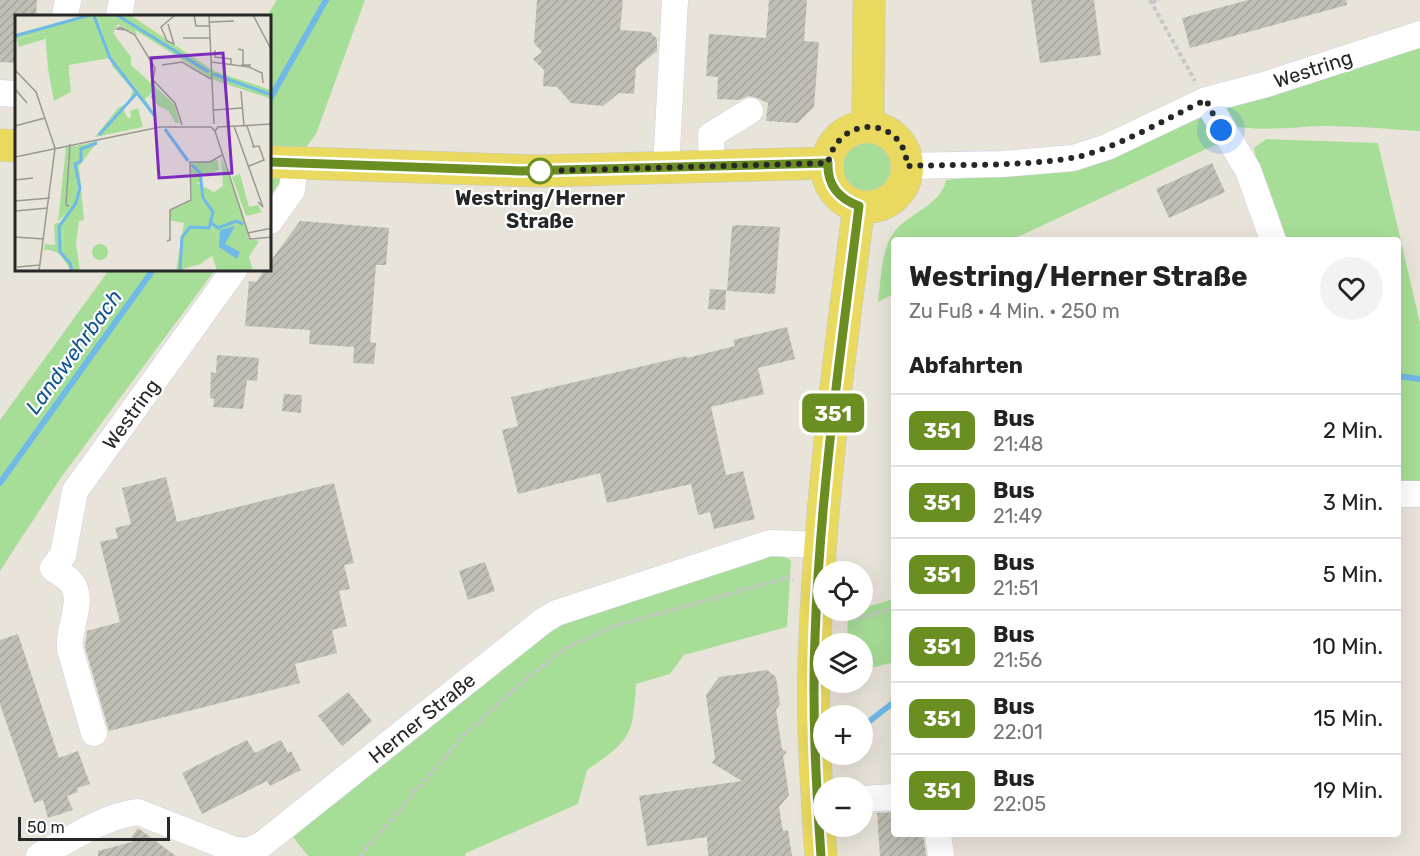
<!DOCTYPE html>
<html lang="de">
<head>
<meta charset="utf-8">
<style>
	body { margin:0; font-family:Rubik,sans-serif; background:#f2f2f2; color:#222; height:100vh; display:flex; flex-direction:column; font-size:22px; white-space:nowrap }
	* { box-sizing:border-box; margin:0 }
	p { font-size:20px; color:#767676 }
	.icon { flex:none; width:33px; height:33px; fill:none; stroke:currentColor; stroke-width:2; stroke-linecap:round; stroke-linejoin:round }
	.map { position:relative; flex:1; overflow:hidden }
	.drawer { position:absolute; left:891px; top:237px; width:510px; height:600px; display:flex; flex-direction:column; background:#fff; border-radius:6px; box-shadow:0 6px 24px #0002 }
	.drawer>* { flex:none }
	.badge { padding:0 12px; border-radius:9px; font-size:21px; line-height:39px }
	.tools { position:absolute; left:813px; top:561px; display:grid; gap:12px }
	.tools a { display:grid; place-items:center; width:60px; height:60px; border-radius:50%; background:#fff; box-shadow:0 6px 24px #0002; font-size:30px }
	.scale { position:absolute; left:18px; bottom:15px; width:152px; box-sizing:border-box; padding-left:6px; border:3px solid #272727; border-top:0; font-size:16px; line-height:21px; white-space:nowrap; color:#272727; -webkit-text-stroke:4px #fff; paint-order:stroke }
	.you { position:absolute; width:30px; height:30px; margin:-15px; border:4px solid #fff; border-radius:50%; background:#1a73e8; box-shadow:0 0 0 9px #1a73e833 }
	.map>.badge { position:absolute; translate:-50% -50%; box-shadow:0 0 0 3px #fff }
	h2 { padding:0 18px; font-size:22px; line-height:54px }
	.round { display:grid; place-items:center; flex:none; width:63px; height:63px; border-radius:32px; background:#f2f2f2 }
	.headline { display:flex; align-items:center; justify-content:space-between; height:102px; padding:0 18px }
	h1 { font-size:28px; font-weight:700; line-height:45px }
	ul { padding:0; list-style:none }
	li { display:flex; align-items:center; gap:18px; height:72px; padding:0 18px; border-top:2px solid #e0e0e0 }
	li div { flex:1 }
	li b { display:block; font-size:22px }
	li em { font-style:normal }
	li .badge { min-width:66px; font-weight:700; text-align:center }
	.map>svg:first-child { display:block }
	.grass { fill:#a7de97 }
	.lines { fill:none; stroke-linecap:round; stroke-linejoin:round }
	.stream { stroke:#6fb9e8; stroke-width:6 }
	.building { fill:url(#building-hatch) }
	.minor-casing { stroke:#ced0e0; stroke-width:27 }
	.major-casing { stroke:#c7c7c7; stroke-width:33 }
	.path { stroke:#c7c7c7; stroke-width:4; stroke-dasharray:4.5 3; stroke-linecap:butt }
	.minor { stroke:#fff; stroke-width:26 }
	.major { stroke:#e9d95e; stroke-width:32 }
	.line-casing { stroke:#fff; stroke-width:14 }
	.line { stroke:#6b8e23; stroke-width:9 }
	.walk { stroke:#272727; stroke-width:6; stroke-dasharray:0 10.8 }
	.stop-dot { fill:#fff; stroke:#6b8e23; stroke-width:3 }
	.labels { text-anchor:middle; stroke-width:4.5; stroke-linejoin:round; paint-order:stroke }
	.street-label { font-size:20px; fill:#272727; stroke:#fff }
	.stop-label { font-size:20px; font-weight:bold; fill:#272727; stroke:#fff }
	.water-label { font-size:21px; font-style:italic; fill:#13568f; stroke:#fff }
	.inset-river { fill:none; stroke:#6fb9e8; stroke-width:3 }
	.inset-road { fill:none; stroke:#9b9892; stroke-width:1.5 }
	.view { fill:#7b2cbf; fill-opacity:0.15; stroke:#7b2cbf; stroke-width:3 }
	.inset-edge { fill:none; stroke:#272727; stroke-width:3 }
</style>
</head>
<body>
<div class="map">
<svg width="1420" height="856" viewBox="0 0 1420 856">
	<defs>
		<pattern id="building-hatch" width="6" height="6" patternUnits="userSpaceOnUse" patternTransform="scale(1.5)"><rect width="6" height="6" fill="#c1beb6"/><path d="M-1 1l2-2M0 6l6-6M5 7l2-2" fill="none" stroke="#a6a39c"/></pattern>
	</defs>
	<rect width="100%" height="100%" fill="#e9e4d9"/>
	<path class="grass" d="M 277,0 L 365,0 L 316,134 L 270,196 L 270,16 L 267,16 Z
		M 1420,47 L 1420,131 C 1388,129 1355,126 1323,126 C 1291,127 1258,132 1227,125 L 1225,104 Z
		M 1201,115 L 1217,144 L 1011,240 L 894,240 L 894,294 L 878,302 C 881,281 881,249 894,232 C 909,213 941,205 946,180 L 1069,169 Z
		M839 165a29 29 0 1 1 58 0a29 29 0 1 1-58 0Z
		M 1266,139 L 1378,143 L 1420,323 L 1420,482 L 1398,482 L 1398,240 L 1281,240 L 1261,181 L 1254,148 Z
		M 109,270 L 215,270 L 60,479 L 0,571 L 0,420 Z
		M 779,555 L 791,560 L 787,627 L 684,655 L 670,674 L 636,684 C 633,736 631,740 587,770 L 578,804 L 466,853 L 465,856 L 308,856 L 293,837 L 558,623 L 760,556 Z
		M 894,599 L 894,662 L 863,670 L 862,644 L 847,643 L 848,612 L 862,610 L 863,608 Z"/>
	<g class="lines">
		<path class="stream" d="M 270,99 L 326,0
			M 1398,376 L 1420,379
			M 0,483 L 153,270
			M 862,727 L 894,702"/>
	</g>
	<path class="building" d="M 0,0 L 37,0 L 36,16 L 16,16 L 16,63 L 0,62 Z
		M 537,0 L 623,0 L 620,30 L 650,32 L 657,39 L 657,51 L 636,68 L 634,94 L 619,93 L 603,106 L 571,103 L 557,87 L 543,86 L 544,70 L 533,59 L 542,52 L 534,43 Z
		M 769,0 L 807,0 L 804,41 L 819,42 L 814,107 L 798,123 L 766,121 L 768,103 L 757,98 L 749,96 L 738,100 L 717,99 L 718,77 L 706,76 L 709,34 L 766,38 Z
		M 1031,0 L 1094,0 L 1101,55 L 1040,63 Z
		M 1248,0 L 1346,0 L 1347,5 L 1190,48 L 1182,18 Z
		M 1212,163 L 1225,192 L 1169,218 L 1156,189 Z
		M 300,221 L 389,228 L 386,265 L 376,265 L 370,342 L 376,343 L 374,364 L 353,363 L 354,347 L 309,344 L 310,330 L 245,326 L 249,281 L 256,282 L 265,270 L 270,270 L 270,262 Z
		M 739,225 L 780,227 L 775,294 L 727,291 L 732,226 Z
		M 710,289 L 726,290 L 725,310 L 708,309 Z
		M 787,327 L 795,359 L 758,368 L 764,394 L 711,407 L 726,475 L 743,471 L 755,519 L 714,529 L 710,512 L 698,515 L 691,484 L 607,503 L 600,473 L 518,494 L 502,430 L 518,426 L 511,397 L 686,356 L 687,358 L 735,346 L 733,340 Z
		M 217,355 L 259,358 L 257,381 L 247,380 L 243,409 L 213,407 L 214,399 L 210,398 L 211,372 L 216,373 Z
		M 284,394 L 302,395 L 301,413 L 282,411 Z
		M 166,477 L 177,522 L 334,483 L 354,563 L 344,565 L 350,589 L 339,591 L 347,626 L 332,630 L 337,653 L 295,664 L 300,683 L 109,731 L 85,647 L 87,631 L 120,622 L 100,542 L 118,538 L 115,528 L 131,524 L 122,488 Z
		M 485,562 L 495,591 L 468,600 L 459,571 Z
		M 18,634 L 59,758 L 78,751 L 90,784 L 77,788 L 78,792 L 67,796 L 73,810 L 48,818 L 43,800 L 34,803 L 0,704 L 0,640 Z
		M 767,670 L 776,677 L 780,704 L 776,710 L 782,749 L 787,752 L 783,756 L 789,795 L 779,807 L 783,831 L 788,830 L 792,856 L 708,856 L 707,837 L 647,846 L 639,796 L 742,781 L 712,763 L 715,758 L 706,695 L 719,677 Z
		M 348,692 L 372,721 L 342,746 L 318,716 Z
		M 247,740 L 255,753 L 281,740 L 288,753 L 291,751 L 301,770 L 270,786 L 267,781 L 202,814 L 182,773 Z
		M 894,812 L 894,834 L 923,834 L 926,856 L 880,856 L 877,813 Z
		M 138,828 L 176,856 L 98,856 L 98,851 L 132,842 L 131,838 Z"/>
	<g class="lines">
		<g class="minor-casing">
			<path id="minor" d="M 65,16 L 68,0
				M 119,16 L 122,0
				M 0,93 L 16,94
				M 1206,100 L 1248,170 L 1273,240
				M 907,166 L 1003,164 L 1073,158 L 1107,147 L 1206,100 L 1267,84 L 1420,34
				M 666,168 L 675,0
				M 712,168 L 711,135 L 750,111
				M 270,221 L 292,190 L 295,163
				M 1398,494 L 1420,494
				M 94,733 L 70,649 C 67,629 85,602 72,583 C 68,578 59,573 53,568 L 63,555 L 75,491 L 234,270
				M 862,799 L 894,797
				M 938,834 L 941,856
				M 39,856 C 69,840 104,816 138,812 L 235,850 L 247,851 L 260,846 L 543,621 L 556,613 L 770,543 L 821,545"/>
		</g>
		<g class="major-casing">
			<path id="major" d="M 868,126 L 869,0
				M827 167a40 40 0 1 1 80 0a40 40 0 1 1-80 0Z
				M 0,145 L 16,146
				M 270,162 L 540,171 L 828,163
				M 821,856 C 816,783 811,710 815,637 C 821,493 840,349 859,206"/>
		</g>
		<path class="path" d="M 1150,0 L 1195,81
			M 1152,2 L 1160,0
			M 841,612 L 856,619 L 894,608
			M 360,856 L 462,737 L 519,685 L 562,650 L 615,626 L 789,577 L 793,580"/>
		<use href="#minor" class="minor"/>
		<use href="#major" class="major"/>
	</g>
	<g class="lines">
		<g class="line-casing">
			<path id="line" d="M 270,162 L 521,171 L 828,163 C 827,185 839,199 859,206 C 841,349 820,493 815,637 C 812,710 816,783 821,856"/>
		</g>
		<use href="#line" class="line"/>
		<path class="walk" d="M 540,171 L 828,163 C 839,113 905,116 907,166 C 961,164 1018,167 1072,158 C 1112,151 1167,118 1206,100 L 1221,130"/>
	</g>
	<circle class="stop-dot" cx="540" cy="171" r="12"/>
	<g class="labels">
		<g class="street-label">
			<text transform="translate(1313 69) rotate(-18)" y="7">Westring</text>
			<text transform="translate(131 414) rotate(-54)" y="7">Westring</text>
			<text transform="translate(422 718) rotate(-39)" y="7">Herner Straße</text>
		</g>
		<g class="stop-label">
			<text x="540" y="205">Westring/Herner<tspan x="540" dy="23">Straße</tspan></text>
		</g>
		<g class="water-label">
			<text transform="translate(74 352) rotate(-54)" y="7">Landwehrbach</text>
		</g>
	</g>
	<g transform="translate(15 15)">
		<rect width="256" height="256" fill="#e9e4d9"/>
		<path d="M 83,0 L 115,0 L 199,56 L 256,75 L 256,84 L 199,65 L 120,15 L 122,20 L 103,9 L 98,18 L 116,42 L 116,50 L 159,89 L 165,108 L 160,108 L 154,96 L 144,91 L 135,82 L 137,78 L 129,79 L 120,72 L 105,52 L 90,29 ZM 30,17 L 30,24 L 4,32 L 2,24 ZM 115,87 L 105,95 L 108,94 L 113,103 L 116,102 L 115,96 L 123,93 L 128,112 L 80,122 L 103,93 ZM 83,126 L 64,151 L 66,173 L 62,173 L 61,131 ZM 206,141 L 227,196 L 220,205 L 196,213 L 202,220 L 200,239 L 185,249 L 161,256 L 169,208 L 154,205 L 155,196 L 177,185 L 175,148 L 203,145 L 204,155 L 187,161 L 188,165 L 182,168 L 199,177 L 208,171 ZM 64,206 L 61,229 L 65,256 L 56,256 L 45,239 L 35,235 L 29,235 L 25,256 L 30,229 L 40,230 L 39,211 L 43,216 L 43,235 L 48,238 L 49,209 Z" fill="#a7de97"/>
		<path d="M 71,0 L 83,0 L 90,29 L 105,52 L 117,58 L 113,63 L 120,72 L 129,79 L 137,78 L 130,84 L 138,96 L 122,78 L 114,86 L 118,75 L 97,51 L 95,43 L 54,50 L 54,57 L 43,57 L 33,54 L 30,17 L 0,24 L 0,19 ZM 225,159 L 234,192 L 243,190 L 247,197 L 231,201 L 217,162 ZM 62,173 L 66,173 L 69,205 L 49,209 L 48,239 L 43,235 L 39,209 L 46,207 ZM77 237a8 8 0 1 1 16 0a8 8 0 1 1-16 0Z" fill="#a7de97"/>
		<path d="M 33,54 L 54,57 L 56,77 L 39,86 ZM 61,131 L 62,173 L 55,193 L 43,207 L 51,132 ZM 227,196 L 234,224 L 244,226 L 234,242 L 238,256 L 202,256 L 197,240 L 202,220 L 196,212 L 200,207 L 204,210 L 220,205 Z" fill="#a7de97"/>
		<path d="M 220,211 L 210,229 L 225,237 L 222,244 L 204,232 L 205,215 Z" fill="#6fb9e8"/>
		<path class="inset-river" d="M 102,0 L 194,57M 79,1 L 95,43 L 139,100M 0,21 L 75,0M 198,59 L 257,80M 150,114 L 173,146M 84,120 L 121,79M 195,207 L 203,213 L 221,206 L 228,209M 57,256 L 55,248 L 45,237 L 44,212 L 61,188 L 65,173 L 60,149 L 66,146 L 66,134 L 82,128M 165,256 L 167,222 L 175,212 L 194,213 L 198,197 L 188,183 L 185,158 L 177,150"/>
		<path class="inset-road" d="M 179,0 L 181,11 L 195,11M 194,0 L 199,109M 238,0 L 257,36M 195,7 L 219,6M 153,9 L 159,29 L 152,26 L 146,12 L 160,0M 111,15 L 102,14 L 105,12 L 111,15 L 120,20 L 121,22 L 140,53 L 138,65 L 160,88 L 167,110M 168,23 L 195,23M 223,34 L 228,35 L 228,50M 200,35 L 200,42 L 216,44 L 216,49M 196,47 L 234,52 L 235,50 L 226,50M 147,50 L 167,47 L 196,64M 234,52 L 247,58 L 248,68M 0,55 L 21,77 L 40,133 L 24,256M 0,74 L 12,88M 226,76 L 229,111M 199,95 L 227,93M 0,111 L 30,103M 219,111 L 248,192 L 243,187M 232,111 L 239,132M 200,116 L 235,224 L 257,222M 0,142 L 145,112 L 196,112 L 200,116 L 203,112 L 257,109M 234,151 L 249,145 L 244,131 L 237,132M 0,165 L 18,163M 0,186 L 35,183M 54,191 L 51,190 L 55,129M 0,196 L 33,193M 233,218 L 257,213M 0,222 L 29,224M 152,226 L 155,225 L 155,195 L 176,185 L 175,147 L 195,147 L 207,140M 2,252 L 25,250"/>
		<path class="view" d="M 208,38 L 217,158 L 144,163 L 136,43 Z"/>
		<rect width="256" height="256" class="inset-edge"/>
	</g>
</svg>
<div class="tools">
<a><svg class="icon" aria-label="locate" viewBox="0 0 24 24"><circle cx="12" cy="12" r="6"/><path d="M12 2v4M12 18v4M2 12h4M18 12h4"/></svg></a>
<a><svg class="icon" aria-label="layers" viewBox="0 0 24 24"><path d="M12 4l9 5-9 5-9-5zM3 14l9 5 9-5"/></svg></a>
<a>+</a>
<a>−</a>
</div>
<div class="scale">50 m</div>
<div class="you" style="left:1221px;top:130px"></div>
<b class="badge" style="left:833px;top:413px;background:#6b8e23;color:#fff">351</b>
<section class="drawer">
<div class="headline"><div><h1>Westring/Herner Straße</h1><p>Zu Fuß · 4 Min. · 250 m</p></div><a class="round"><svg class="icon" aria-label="heart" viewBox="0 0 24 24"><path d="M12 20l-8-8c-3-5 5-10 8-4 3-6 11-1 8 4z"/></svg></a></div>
<h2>Abfahrten</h2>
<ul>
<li><span class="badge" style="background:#6b8e23;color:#fff">351</span><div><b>Bus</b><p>21:48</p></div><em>2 Min.</em></li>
<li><span class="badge" style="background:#6b8e23;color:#fff">351</span><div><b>Bus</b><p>21:49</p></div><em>3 Min.</em></li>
<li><span class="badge" style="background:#6b8e23;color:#fff">351</span><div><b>Bus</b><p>21:51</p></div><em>5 Min.</em></li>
<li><span class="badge" style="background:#6b8e23;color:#fff">351</span><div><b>Bus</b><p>21:56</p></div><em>10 Min.</em></li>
<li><span class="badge" style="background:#6b8e23;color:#fff">351</span><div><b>Bus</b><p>22:01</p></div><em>15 Min.</em></li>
<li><span class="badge" style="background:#6b8e23;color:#fff">351</span><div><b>Bus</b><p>22:05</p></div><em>19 Min.</em></li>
</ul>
</section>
</div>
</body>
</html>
